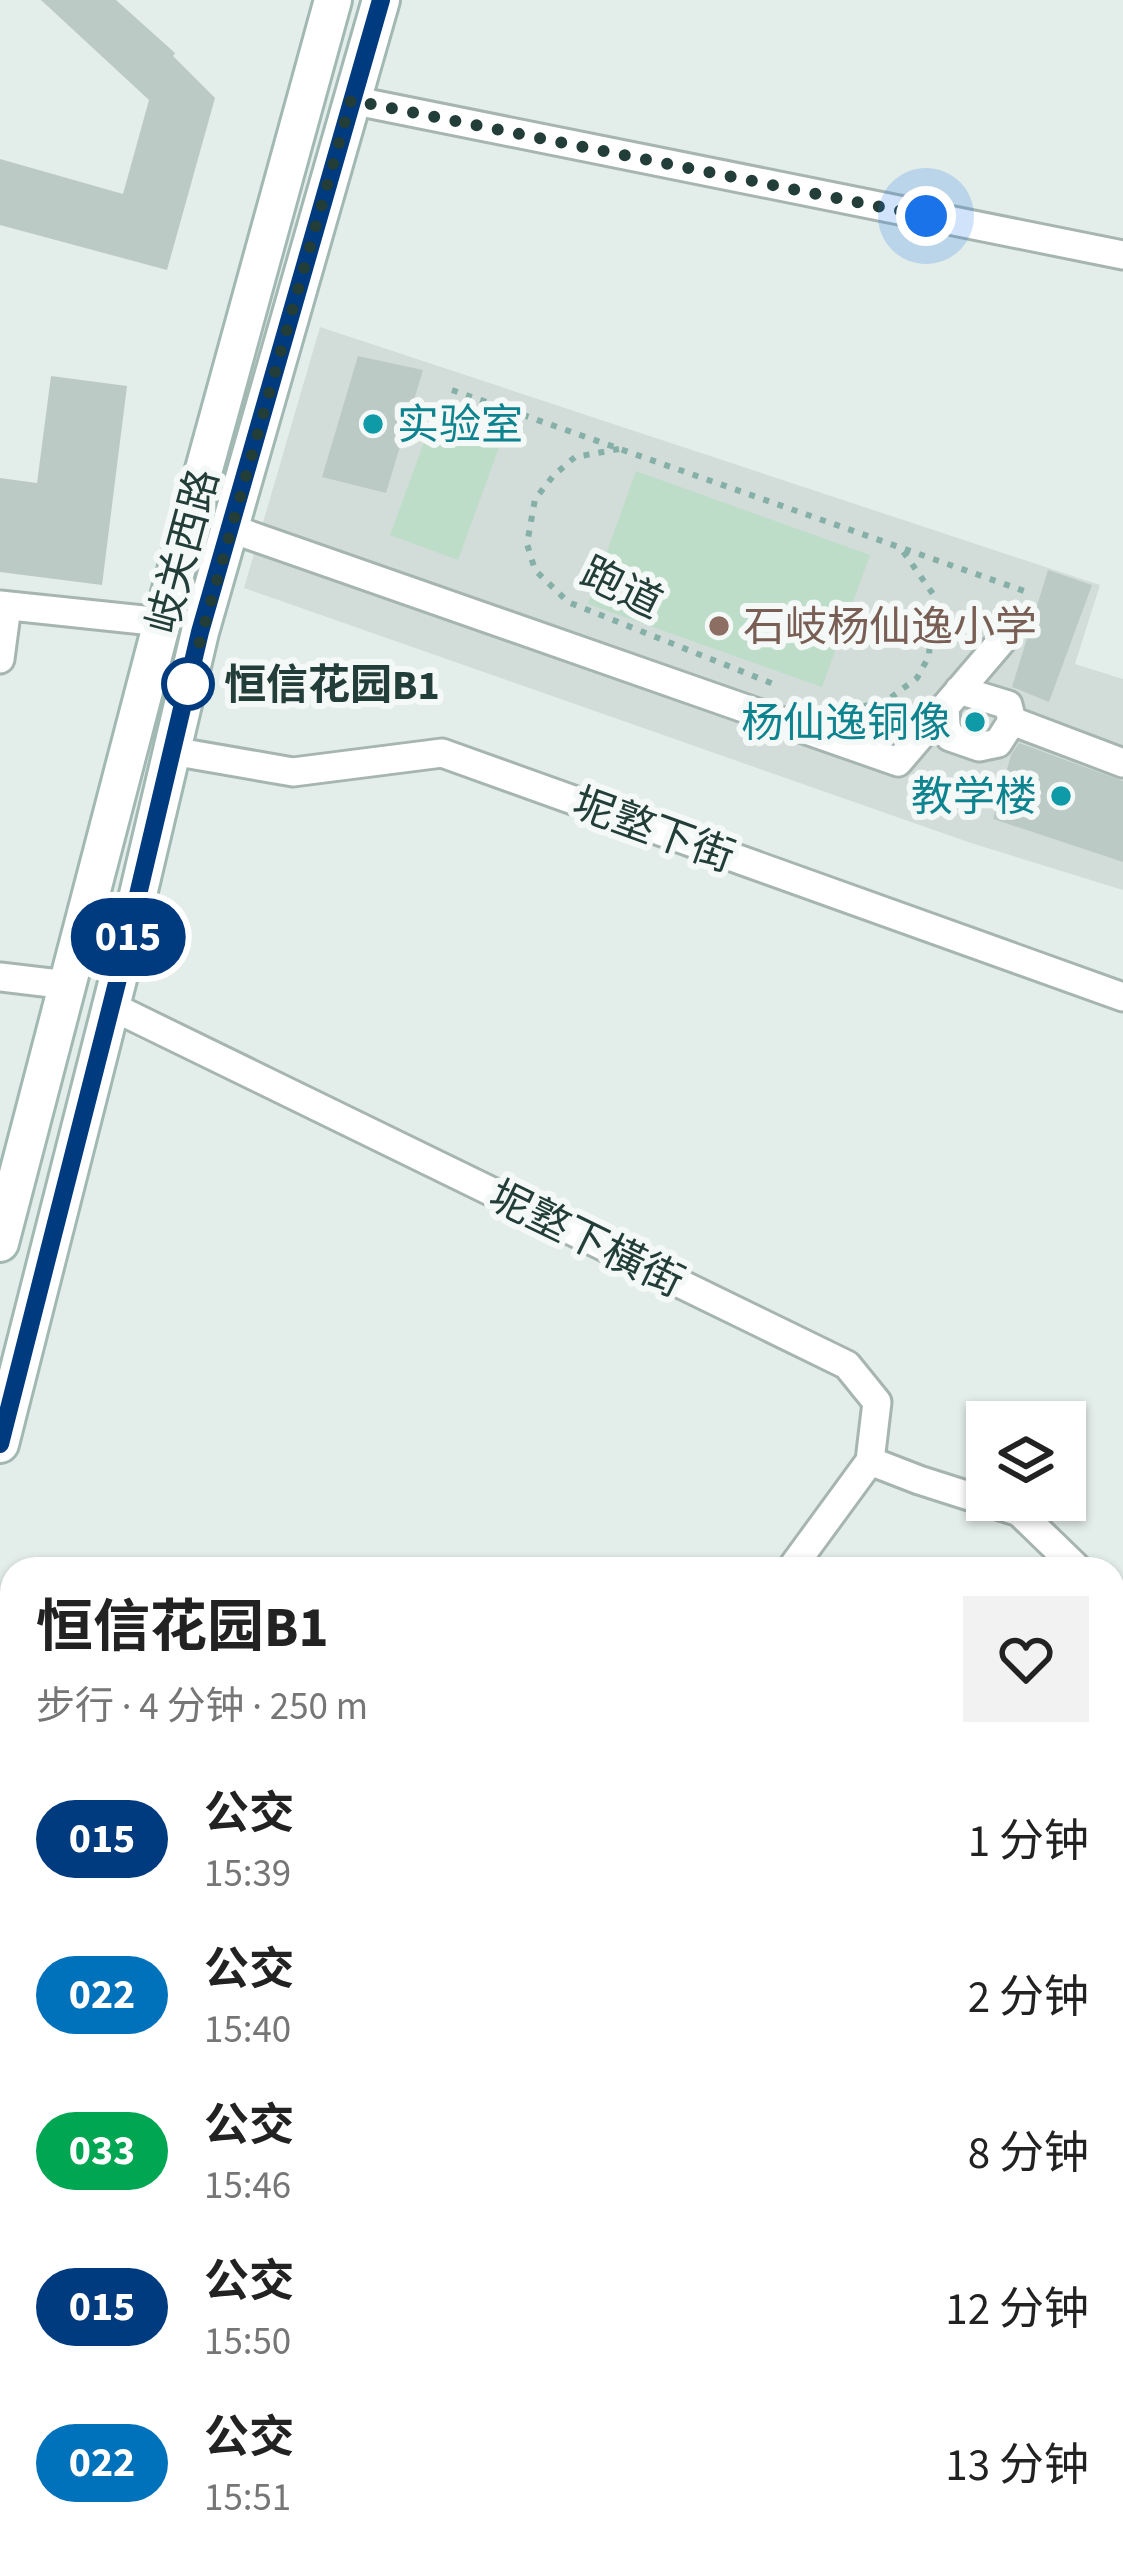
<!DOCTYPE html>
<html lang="zh">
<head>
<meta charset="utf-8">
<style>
	body { margin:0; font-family:"Source Sans 3","Noto Sans SC",sans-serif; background:#f2f2f2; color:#222; height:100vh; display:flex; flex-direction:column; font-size:45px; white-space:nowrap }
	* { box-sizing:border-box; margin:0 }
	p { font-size:39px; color:#767676 }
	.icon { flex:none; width:66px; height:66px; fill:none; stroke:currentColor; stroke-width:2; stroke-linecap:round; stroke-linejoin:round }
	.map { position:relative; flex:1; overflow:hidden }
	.side { position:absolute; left:0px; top:1557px; width:1125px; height:1011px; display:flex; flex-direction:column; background:#fff; border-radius:36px 36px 0 0; box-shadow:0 3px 9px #0004 }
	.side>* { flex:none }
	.badge { padding:0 24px; border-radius:39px; font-size:42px; line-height:78px }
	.fabs { position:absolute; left:966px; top:1401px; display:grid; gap:24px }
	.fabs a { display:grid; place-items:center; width:120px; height:120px; border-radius:0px; background:#fff; box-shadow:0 3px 9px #0004; font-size:60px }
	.you { position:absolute; width:60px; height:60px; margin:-30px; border:9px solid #fff; border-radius:50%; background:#1a73e8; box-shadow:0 0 0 18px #1a73e833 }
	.map>.badge { position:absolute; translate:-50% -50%; box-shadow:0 0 0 6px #fff }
	.round { display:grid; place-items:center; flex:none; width:126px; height:126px; border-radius:0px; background:#f2f2f2 }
	.summary { display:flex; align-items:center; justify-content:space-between; height:204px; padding:0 36px }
	h1 { font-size:57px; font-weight:700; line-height:90px }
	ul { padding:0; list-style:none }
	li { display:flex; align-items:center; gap:36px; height:156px; padding:0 36px }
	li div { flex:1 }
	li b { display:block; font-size:45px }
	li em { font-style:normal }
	li .badge { min-width:132px; font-weight:700; text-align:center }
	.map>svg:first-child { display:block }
	.built { fill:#d2ddd9 }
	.green { fill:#bdddc9 }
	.building { fill:#bccac6 }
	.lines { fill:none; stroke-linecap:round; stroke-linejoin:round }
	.minor-casing { stroke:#a6b5b1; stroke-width:33 }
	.secondary-casing { stroke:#a2b8b3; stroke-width:42 }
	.primary-casing { stroke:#c1c9c8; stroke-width:42 }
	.path { stroke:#85afa7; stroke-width:6; stroke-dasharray:6 9; stroke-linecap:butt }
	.minor { stroke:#fff; stroke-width:27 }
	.secondary { stroke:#fff; stroke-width:36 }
	.primary { stroke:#69a198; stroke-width:36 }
	.line-casing { stroke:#fff; stroke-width:27 }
	.line { stroke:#003b80; stroke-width:18 }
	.walk { stroke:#233e39; stroke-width:12; stroke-dasharray:0 21.6 }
	.culture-dot { fill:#0f9aa8; stroke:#f4f9f7; stroke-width:4.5 }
	.education-dot { fill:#8d6e63; stroke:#f4f9f7; stroke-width:4.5 }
	.stop-dot { fill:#fff; stroke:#003b80; stroke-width:6 }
	.labels { text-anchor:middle; stroke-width:12; stroke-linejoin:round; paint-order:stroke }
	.culture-label { font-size:42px; fill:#0d838f; stroke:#f4f9f7; text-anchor:end }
	.street-label { font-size:42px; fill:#233e39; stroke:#f4f9f7 }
	.education-label { font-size:42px; fill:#785e54; stroke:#f4f9f7; text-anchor:start }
	.stop-label { font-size:42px; font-weight:bold; fill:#233e39; stroke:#f4f9f7; text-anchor:start }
</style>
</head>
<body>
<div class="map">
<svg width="1123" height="2566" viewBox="0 0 1123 2566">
	<rect width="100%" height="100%" fill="#e3edea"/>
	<path class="built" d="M 320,327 L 1100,585 L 1075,664 L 1123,679 L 1123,890 L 971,843 L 244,588 Z"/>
	<path class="green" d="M 434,415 L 502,439 L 458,560 L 390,535 Z
		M 636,471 L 870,555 L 822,687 L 588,604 Z"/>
	<path class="building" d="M 41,0 L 116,0 L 175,53 L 173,56 L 215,98 L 167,270 L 0,225 L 0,159 L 123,194 L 149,100 Z
		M 358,356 L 423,370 L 386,493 L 322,477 Z
		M 51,376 L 127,386 L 102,585 L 0,572 L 0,478 L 37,483 Z
		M 1048,570 L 1092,585 L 1049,702 L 1012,687 Z
		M 1019,743 L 1123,781 L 1123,862 L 993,819 L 1011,755 Z"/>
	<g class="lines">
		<g class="minor-casing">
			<path id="minor" d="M 351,100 L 1123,255
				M 232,529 L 898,762 L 1004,638
				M 0,605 L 162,622
				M 0,659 L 7,606
				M 945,707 L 946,726 L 950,737 L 979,747 L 998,743 L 1012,721 L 1008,705 L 959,690
				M 1012,721 L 1123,763
				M 172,751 L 293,772 L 442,753 L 1123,997
				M 0,977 L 68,985
				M 111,1006 L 847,1365 L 877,1402 L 870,1461 L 791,1569
				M 870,1461 L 919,1480 L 1019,1512 L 1078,1569
				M 1113,1603 L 1123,1613
				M 1113,2306 L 1123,2246
				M 399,2566 L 400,2556
				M 1070,2566 L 1072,2556"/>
		</g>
		<g class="secondary-casing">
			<path id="secondary" d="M 0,1243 L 162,622 L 333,0
				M 0,1444 L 120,971 L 200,632 L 381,0
				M 0,1981 L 12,1988
				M 0,2048 L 12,2050
				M 0,2084 L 12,2086
				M 1113,2151 L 1123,2151
				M 1113,2194 L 1123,2194"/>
		</g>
		<g class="primary-casing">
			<path id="primary" d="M 0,2140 L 12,2136"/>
		</g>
		<path class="path" d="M 452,390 L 1030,593
			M 619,449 L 575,457 L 554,475 L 535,499 L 527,544 L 535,570 L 568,602 L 776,685
			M 834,705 L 851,710 L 889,699 L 917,678 L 929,656 L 933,594 L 900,547"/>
		<use href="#minor" class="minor"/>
		<use href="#secondary" class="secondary"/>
		<use href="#primary" class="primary"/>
	</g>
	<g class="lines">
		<g class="line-casing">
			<path id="line" d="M 0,1444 L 120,971 L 200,632 L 381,0"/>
		</g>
		<use href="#line" class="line"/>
		<path class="walk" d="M 188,684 L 351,100 L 926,216"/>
	</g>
	<g class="culture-dot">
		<circle cx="373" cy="424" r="12"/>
		<circle cx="975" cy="722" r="12"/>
		<circle cx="1061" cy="796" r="12"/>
	</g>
	<circle class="education-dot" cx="719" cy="626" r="12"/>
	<circle class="stop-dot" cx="188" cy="684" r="24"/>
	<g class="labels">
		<g class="culture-label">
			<text x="397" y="439" text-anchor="start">实验室</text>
			<text x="951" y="737">杨仙逸铜像</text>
			<text x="1037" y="811">教学楼</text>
		</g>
		<g class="street-label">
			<text transform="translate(182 551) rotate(-75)" y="15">岐关西路</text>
			<text transform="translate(622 587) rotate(26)" y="15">跑道</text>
			<text transform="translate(654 829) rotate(20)" y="15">坭墪下街</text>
			<text transform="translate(587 1238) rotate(26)" y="15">坭墪下橫街</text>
		</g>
		<g class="education-label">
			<text x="743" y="641">石岐杨仙逸小学</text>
		</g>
		<g class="stop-label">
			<text x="224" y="699">恒信花园B1</text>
		</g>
	</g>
</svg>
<div class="fabs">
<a><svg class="icon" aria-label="layers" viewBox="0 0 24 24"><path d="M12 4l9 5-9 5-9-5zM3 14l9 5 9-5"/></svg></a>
</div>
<div class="you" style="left:926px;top:216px"></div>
<b class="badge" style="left:128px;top:937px;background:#003b80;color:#fff">015</b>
<section class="side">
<div class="summary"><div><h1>恒信花园B1</h1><p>步行 · 4 分钟 · 250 m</p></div><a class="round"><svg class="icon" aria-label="heart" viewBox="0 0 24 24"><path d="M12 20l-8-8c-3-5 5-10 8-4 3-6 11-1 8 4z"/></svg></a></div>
<ul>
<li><span class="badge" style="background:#003b80;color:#fff">015</span><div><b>公交</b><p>15:39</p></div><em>1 分钟</em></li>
<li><span class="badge" style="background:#0072bc;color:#fff">022</span><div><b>公交</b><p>15:40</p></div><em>2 分钟</em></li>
<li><span class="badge" style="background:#00a651;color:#fff">033</span><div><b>公交</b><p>15:46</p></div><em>8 分钟</em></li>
<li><span class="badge" style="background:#003b80;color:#fff">015</span><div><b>公交</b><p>15:50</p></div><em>12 分钟</em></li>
<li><span class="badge" style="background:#0072bc;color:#fff">022</span><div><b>公交</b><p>15:51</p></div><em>13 分钟</em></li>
</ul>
</section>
</div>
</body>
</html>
